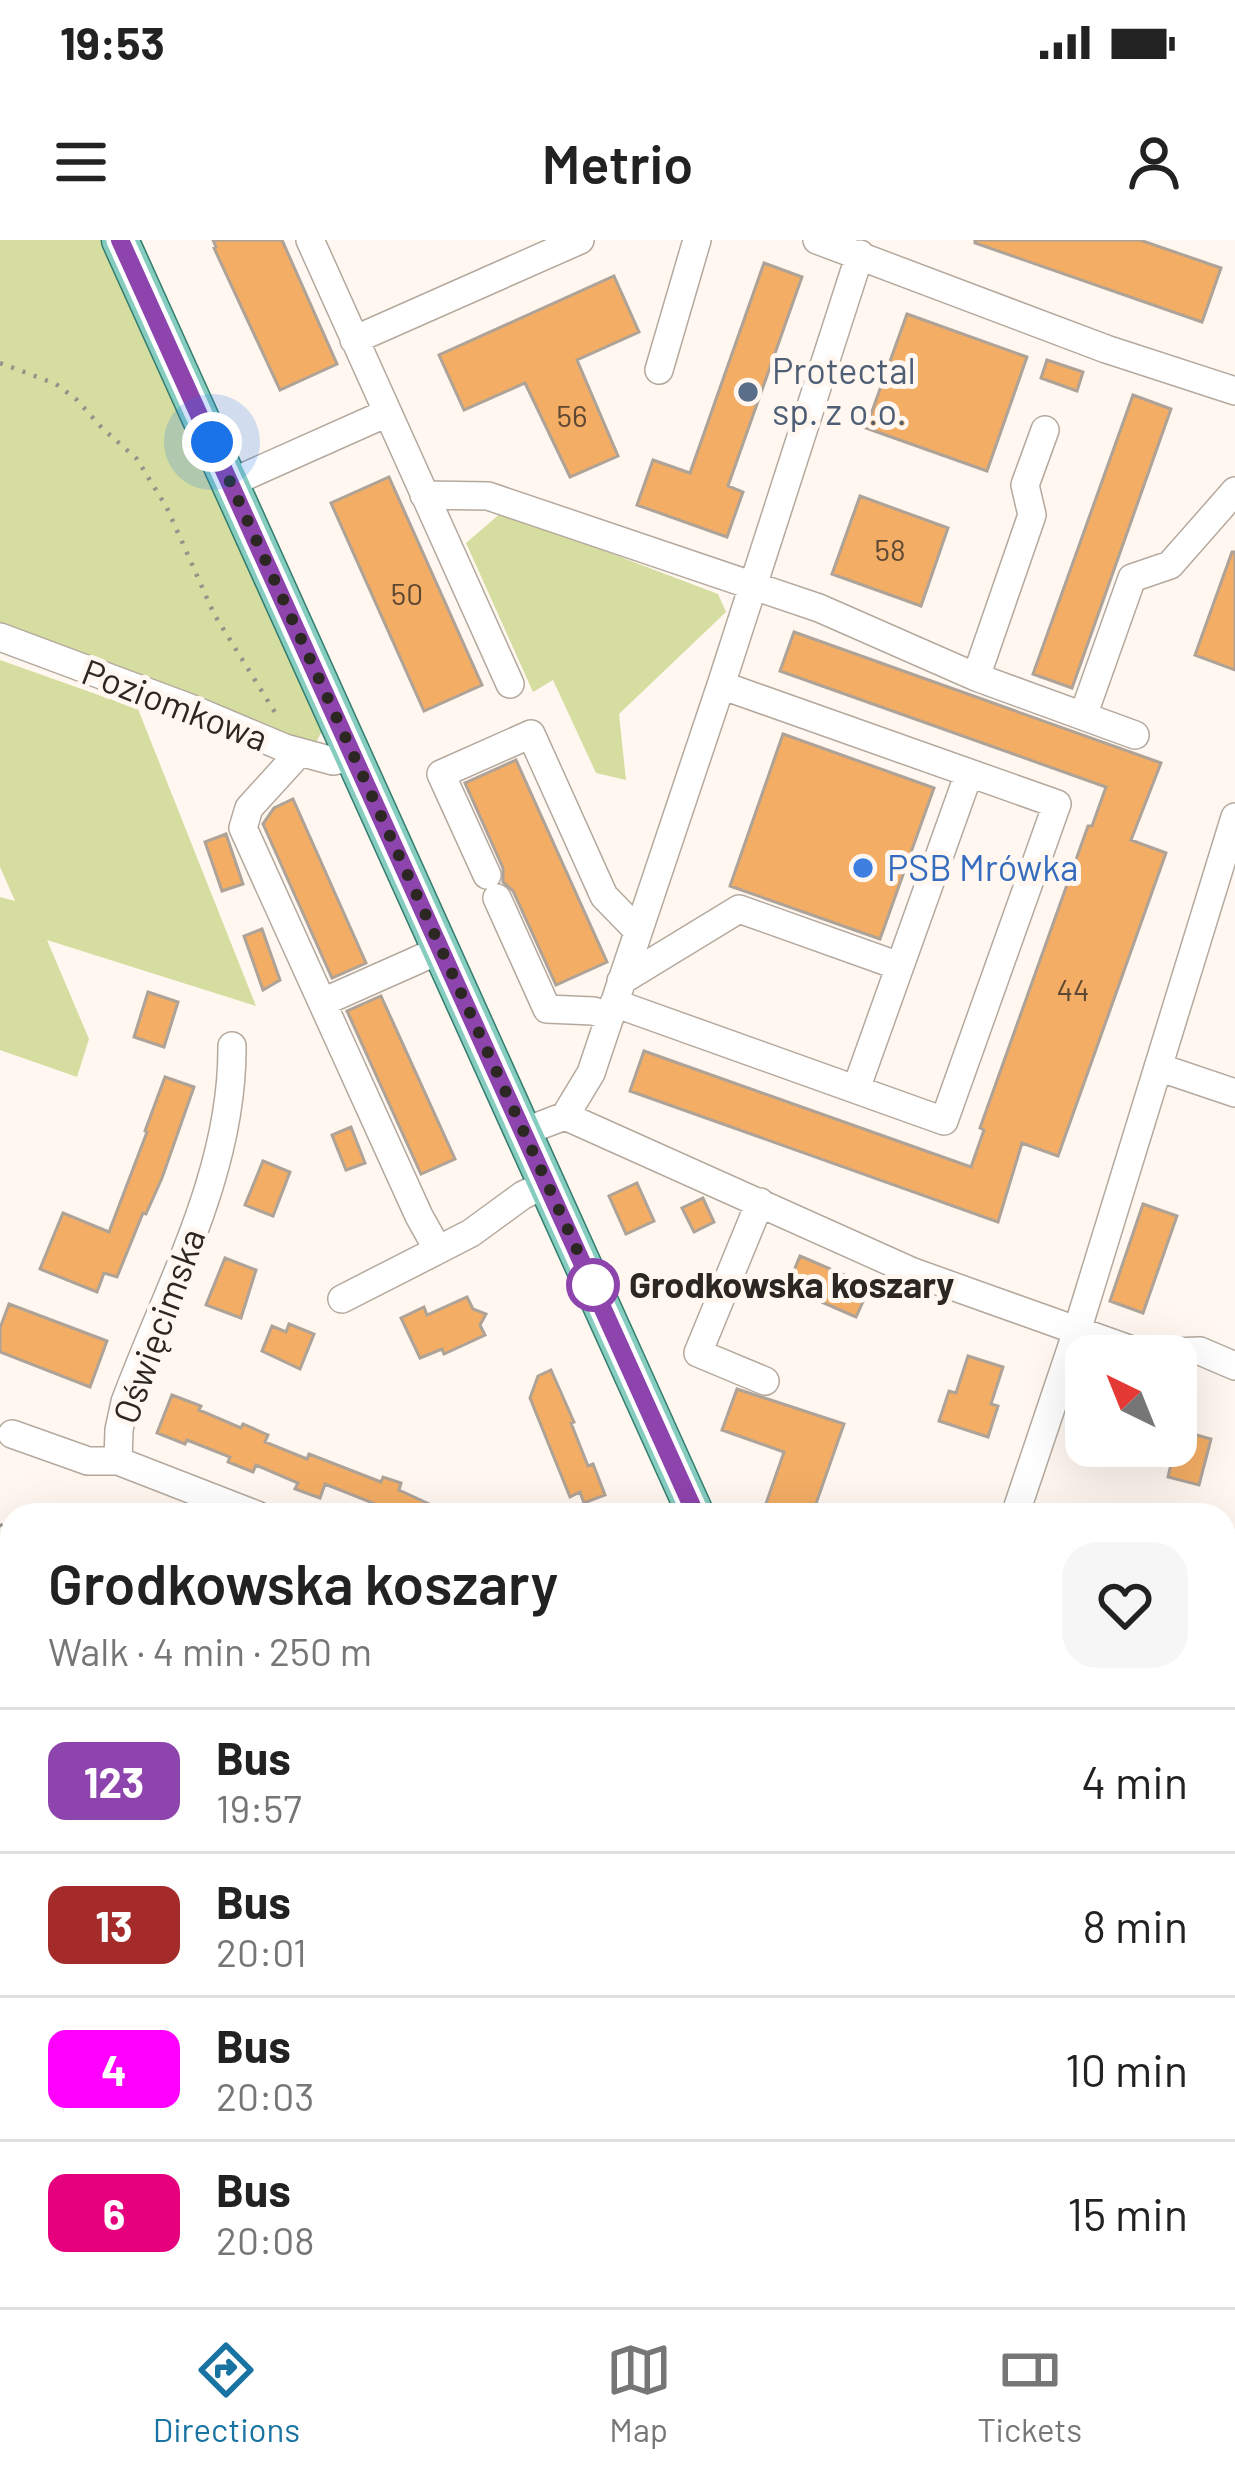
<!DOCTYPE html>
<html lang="en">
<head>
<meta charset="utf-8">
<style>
	body { margin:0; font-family:Barlow,sans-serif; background:#f6f6f6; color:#222; height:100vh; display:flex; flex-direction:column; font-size:45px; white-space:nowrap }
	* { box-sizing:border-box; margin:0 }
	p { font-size:39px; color:#767676 }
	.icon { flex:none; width:66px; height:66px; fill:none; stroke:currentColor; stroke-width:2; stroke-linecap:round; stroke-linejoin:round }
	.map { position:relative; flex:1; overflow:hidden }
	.panel { position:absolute; left:0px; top:1263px; width:1236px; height:804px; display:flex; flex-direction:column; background:#fff; border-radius:36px 36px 0 0; box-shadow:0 12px 48px #0002 }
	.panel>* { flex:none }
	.badge { padding:0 24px; border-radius:18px; font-size:42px; line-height:78px }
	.needle { width:78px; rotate:317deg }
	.tools { position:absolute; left:1065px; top:1095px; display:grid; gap:24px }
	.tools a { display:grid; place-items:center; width:132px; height:132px; border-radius:24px; background:#fff; box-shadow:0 12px 48px #0002; font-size:60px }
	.you { position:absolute; width:60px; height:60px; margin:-30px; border:9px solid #fff; border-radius:50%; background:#1a73e8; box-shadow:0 0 0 18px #1a73e833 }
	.map>.badge { position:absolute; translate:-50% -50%; box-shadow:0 0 0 6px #fff }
	.round { display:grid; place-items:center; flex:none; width:126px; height:126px; border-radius:36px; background:#f6f6f6 }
	.summary { display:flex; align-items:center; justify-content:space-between; height:204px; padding:0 48px }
	h1 { font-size:57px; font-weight:600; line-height:90px }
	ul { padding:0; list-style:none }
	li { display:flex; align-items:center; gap:36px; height:144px; padding:0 48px; border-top:3px solid #e0e0e0 }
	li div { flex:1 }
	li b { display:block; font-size:45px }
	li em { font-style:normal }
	li .badge { min-width:132px; font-weight:700; text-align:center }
	.status { display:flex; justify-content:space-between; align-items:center; height:84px; padding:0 60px; background:#fff; direction:ltr }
	.status svg { height:33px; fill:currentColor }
	header { display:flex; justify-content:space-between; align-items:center; height:156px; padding:0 48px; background:#fff; font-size:54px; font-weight:600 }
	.tabs { display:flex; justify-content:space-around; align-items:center; height:168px; border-top:3px solid #e0e0e0; background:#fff; font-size:33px; color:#767676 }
	.tabs a { display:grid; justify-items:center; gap:6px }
	.tabs .active { color:#1973a2 }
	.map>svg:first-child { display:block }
	.green { fill:#d5dea0 }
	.building { fill:#f3ad64; stroke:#afa398; stroke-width:3 }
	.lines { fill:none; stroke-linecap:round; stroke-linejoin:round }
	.minor-casing { stroke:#b5a99e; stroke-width:30 }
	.major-casing { stroke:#327d6e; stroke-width:39 }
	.path { stroke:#97918b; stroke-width:4.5; stroke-dasharray:3 9; stroke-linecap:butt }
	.minor { stroke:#fff; stroke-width:27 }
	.major { stroke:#86cdc0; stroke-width:36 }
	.line-casing { stroke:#fff; stroke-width:27 }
	.line { stroke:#8e44ad; stroke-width:18 }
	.walk { stroke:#2c2723; stroke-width:12; stroke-dasharray:0 21.6 }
	.service-dot { fill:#5c6f8a; stroke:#fff7f0; stroke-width:4.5 }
	.shop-dot { fill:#3f7fe0; stroke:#fff7f0; stroke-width:4.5 }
	.stop-dot { fill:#fff; stroke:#8e44ad; stroke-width:6 }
	.labels { text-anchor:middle; stroke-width:10; stroke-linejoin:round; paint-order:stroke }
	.number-label { font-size:30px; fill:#5e4833 }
	.service-label { font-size:36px; fill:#4e5e75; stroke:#fff7f0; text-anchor:start }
	.street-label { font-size:36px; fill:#2c2723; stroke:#fff7f0 }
	.shop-label { font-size:36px; fill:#366cbe; stroke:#fff7f0; text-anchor:start }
	.stop-label { font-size:36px; font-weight:bold; fill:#2c2723; stroke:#fff7f0; text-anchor:start }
</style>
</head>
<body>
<div class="status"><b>19:53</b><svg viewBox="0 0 49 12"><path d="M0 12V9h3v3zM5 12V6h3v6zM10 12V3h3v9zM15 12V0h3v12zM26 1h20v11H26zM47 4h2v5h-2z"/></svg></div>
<header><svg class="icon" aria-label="menu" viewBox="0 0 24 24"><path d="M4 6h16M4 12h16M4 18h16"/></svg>Metrio<svg class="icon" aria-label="person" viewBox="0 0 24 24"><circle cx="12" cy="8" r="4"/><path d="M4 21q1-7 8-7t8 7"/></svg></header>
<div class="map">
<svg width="1235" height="2067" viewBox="0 0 1235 2067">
	<rect width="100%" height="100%" fill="#fff7f0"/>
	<path class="green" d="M 0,0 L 102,0 L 323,489 L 316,503 L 261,486 L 0,388 Z
		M 502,272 L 718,354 L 726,372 L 619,474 L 626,540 L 596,533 L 553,440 L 533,452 L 466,303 Z
		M 0,420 L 138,469 L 256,766 L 47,700 L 89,799 L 77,837 L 0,810 L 0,657 L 15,661 L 0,627 Z
		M 0,1842 L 12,1846 L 12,2055 L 263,2055 L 282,2062 L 281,2067 L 0,2067 Z
		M 1224,1972 L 1235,1977 L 1235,2061 L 1223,2056 L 1217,2067 L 1020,2067 L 1018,2055 L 1224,2055 Z
		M 624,2055 L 735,2055 L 731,2067 L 620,2067 Z
		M 878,2055 L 958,2055 L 960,2067 L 878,2067 Z"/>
	<path class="building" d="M 213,0 L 282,0 L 337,124 L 280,150 L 214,8 L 216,7 Z
		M 975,0 L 1140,0 L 1221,28 L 1202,82 L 975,3 Z
		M 764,23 L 802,37 L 728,246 L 743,252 L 727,297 L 637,265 L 653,220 L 690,233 Z
		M 614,36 L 639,92 L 577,120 L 618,216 L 570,237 L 525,143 L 464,170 L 439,115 Z
		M 907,74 L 1027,117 L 987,231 L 866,188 Z
		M 1047,120 L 1083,132 L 1077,151 L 1041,138 Z
		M 1133,155 L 1171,169 L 1072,448 L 1033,434 Z
		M 389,237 L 482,445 L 424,471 L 331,263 Z
		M 860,256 L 948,288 L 921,366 L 832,334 Z
		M 1232,312 L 1235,312 L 1235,430 L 1195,415 Z
		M 794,392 L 1161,523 L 1131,600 L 1166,613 L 1058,916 L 1022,903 L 998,982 L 630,851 L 644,811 L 971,927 L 984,890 L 980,888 L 1088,586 L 1092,586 L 1106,547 L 780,431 Z
		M 783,494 L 934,548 L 880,699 L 730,646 Z
		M 516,520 L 607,722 L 556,745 L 513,651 L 503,642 L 503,628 L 465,543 Z
		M 293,559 L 366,723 L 332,738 L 263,584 L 274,568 Z
		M 226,594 L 243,644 L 222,651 L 205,602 Z
		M 262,689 L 280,740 L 263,750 L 244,696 Z
		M 148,752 L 178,762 L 164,807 L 134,797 Z
		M 381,756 L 455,919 L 421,934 L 347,771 Z
		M 165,837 L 194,847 L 162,938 L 146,974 L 143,973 L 117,1037 L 104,1033 L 97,1052 L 40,1029 L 63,973 L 109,992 L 147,892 L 145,891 Z
		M 351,887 L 365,923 L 346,930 L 332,895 Z
		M 263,921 L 290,932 L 273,976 L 245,965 Z
		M 637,943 L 654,981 L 626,994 L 609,956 Z
		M 703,958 L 714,982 L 694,992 L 682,968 Z
		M 1143,964 L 1177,976 L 1143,1073 L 1110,1061 Z
		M 800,1016 L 870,1046 L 856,1077 L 787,1047 Z
		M 225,1018 L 256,1030 L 241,1078 L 206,1065 Z
		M 467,1057 L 473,1069 L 486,1074 L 480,1085 L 485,1095 L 444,1114 L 442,1109 L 420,1118 L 401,1078 L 424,1067 L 427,1075 Z
		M 9,1064 L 107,1101 L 90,1147 L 0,1112 L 0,1088 Z
		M 289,1084 L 314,1094 L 300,1129 L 262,1111 L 272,1086 L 286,1092 Z
		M 968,1116 L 1003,1127 L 991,1164 L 998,1166 L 988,1197 L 939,1181 L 949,1151 L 956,1153 Z
		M 551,1130 L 574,1182 L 571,1183 L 588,1226 L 593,1224 L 605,1255 L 584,1263 L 580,1252 L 570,1257 L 530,1158 L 538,1136 Z
		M 737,1149 L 844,1184 L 812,1275 L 762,1275 L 784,1212 L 722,1190 Z
		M 172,1155 L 201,1166 L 199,1170 L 241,1188 L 243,1184 L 268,1195 L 265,1202 L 307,1219 L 309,1214 L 381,1242 L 383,1237 L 401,1243 L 399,1250 L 453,1275 L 369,1275 L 373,1263 L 325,1244 L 320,1258 L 295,1249 L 298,1243 L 256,1225 L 253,1232 L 228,1222 L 230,1217 L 187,1200 L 185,1204 L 157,1193 Z
		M 1179,1190 L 1211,1199 L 1199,1245 L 1168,1237 Z"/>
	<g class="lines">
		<g class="minor-casing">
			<path id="minor" d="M 310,0 L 510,444
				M 817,0 L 1106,109 L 1235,151
				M 354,100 L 580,0
				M 659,130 L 697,0
				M 230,243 L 387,173
				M 424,255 L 488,256 L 819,368 L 976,437 L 1135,495
				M 0,397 L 190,468 L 285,508 L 333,521 L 352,517
				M 976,437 L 1032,275 L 1025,245 L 1045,190
				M 1083,476 L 1132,338 L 1170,325 L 1235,251
				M 300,512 L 249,568 L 243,588 L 419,976 L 438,1010 L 471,993 L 523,955 L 547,944
				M 487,635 L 441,534 L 531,494 L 604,656 L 638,691
				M 497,658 L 547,769 L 593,771 L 610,776
				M 621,741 L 739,669 L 899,726
				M 323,762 L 440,710
				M 614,763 L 944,881 L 1057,564 L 721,445
				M 232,806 C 233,933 168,1046 125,1162 L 119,1190 L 118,1221 L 257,1275
				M 1158,827 L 1235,853
				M 856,849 L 969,533
				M 565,876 L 591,833 L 721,445 L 860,14
				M 523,892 L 565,876 L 913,1032 L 1140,1113 L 1200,1111 L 1235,1126
				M 760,962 L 698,1113 L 765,1141
				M 342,1059 L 438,1010
				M 12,1194 L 88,1221 L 118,1221
				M 1015,1275 L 1077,1091 L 1235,577
				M 1224,1458 L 1235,1462
				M 0,1571 L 12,1576
				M 0,1690 L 12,1694
				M 1226,1919 L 1235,1894
				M 1224,1949 L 1235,1953
				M 305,2067 L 310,2055
				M 461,2067 L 464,2055
				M 746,2067 L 750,2055"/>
		</g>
		<g class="major-casing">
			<path id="major" d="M 120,0 L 696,1275
				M 995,2055 L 997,2067"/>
		</g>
		<path class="path" d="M 0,123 L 56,144 L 77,160 L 102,188 L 137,219 L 167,268 L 214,374 L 276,474
			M 0,1284 L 12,1307
			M 0,1345 L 12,1331
			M 0,1360 L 12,1365
			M 0,1414 L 5,1416
			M 1224,1675 L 1235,1678
			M 0,1749 L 12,1753
			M 883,2055 L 883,2067
			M 1157,2055 L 1164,2067
			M 1162,2055 L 1197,2067
			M 343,2067 L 347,2055
			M 610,2067 L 614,2055
			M 804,2067 L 808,2055
			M 1128,2067 L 1132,2055"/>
		<use href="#minor" class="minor"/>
		<use href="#major" class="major"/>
	</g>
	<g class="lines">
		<g class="line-casing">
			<path id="line" d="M 120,0 L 696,1275"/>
		</g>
		<use href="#line" class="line"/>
		<path class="walk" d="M 212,202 L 593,1045"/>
	</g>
	<circle class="service-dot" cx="748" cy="152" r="12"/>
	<circle class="shop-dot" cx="863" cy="628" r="12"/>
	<circle class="stop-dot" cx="593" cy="1045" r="24"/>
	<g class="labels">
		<g class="number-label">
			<text x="572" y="187">56</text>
			<text x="890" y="321">58</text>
			<text x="407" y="365">50</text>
			<text x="1073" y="761">44</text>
		</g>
		<g class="service-label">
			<text x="772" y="144">Protectal<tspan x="772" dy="41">sp. z o.o.</tspan></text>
		</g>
		<g class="street-label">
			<text transform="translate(175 465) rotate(21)" y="13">Poziomkowa</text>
			<text transform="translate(159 1086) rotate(-70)" y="13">Oświęcimska</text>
		</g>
		<g class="shop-label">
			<text x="887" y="641">PSB Mrówka</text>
		</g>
		<g class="stop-label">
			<text x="629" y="1058">Grodkowska koszary</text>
		</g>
	</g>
</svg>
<div class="tools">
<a><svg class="needle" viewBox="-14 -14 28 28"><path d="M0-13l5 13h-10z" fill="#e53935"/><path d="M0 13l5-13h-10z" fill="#767676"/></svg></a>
</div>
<div class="you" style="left:212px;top:202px"></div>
<section class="panel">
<div class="summary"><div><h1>Grodkowska koszary</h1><p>Walk · 4 min · 250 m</p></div><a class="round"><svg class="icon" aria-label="heart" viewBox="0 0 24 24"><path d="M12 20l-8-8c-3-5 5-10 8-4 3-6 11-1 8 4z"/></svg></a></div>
<ul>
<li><span class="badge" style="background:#8e44ad;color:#fff">123</span><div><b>Bus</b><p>19:57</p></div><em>4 min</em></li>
<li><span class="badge" style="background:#a52a2a;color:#fff">13</span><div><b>Bus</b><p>20:01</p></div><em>8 min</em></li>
<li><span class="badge" style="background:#f0f;color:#fff">4</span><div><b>Bus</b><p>20:03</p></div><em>10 min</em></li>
<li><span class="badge" style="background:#e6007e;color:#fff">6</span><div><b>Bus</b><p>20:08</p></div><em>15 min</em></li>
</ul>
</section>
</div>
<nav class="tabs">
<a class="active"><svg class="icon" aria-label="directions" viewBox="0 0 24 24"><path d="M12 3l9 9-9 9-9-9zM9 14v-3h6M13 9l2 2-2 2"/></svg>Directions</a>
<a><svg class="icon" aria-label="map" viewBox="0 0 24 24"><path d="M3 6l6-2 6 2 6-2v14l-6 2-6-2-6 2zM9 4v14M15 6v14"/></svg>Map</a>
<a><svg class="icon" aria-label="tickets" viewBox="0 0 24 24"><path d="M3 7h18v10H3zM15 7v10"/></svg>Tickets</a>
</nav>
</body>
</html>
